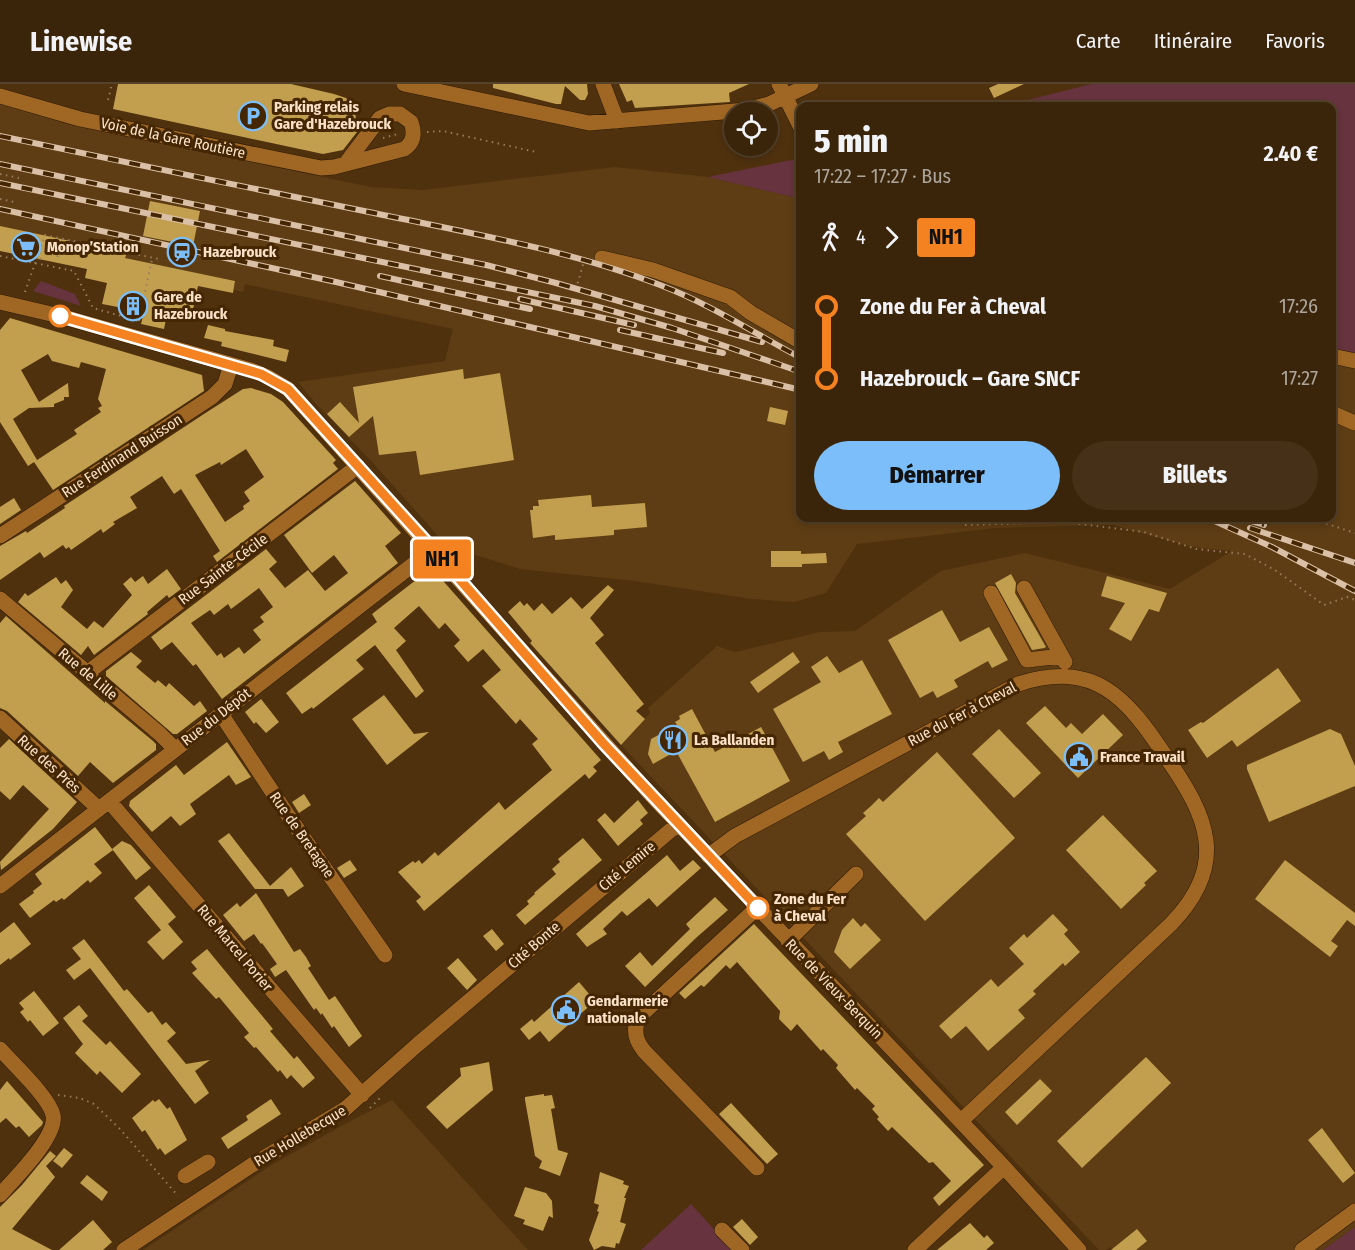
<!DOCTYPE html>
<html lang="fr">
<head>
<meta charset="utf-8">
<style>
	body { margin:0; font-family:"Fira Sans Condensed",sans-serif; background:#463118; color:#f1f3f6; height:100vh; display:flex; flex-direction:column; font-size:22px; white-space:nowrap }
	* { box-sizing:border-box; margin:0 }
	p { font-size:20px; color:#aca59c }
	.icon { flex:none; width:33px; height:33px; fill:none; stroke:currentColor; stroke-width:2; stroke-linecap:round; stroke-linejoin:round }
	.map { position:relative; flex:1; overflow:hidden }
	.details { position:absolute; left:796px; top:18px; width:540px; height:420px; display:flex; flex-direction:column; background:#3b250a; border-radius:12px; box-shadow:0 3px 9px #0003,0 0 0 2px #54422b }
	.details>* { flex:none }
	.badge { padding:0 12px; border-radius:4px; font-size:21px; line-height:39px }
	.controls { position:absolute; left:724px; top:18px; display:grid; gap:12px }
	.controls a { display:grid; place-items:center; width:54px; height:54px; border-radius:50%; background:#3b250a; box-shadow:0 3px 9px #0003,0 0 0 2px #54422b; font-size:30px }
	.map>.badge { position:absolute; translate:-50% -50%; box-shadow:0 0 0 3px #fff }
	.legs { display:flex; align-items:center; gap:9px; height:66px; padding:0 18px; font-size:20px }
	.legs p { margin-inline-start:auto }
	.overview { display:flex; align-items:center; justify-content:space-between; height:102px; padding:0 18px }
	h1 { font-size:33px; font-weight:800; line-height:45px }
	.primary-button { display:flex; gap:12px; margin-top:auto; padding:12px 18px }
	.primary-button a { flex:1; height:69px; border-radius:36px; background:#7cbef9; color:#111; font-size:24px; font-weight:800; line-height:69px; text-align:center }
	.primary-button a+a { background:#463118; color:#f1f3f6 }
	ul { padding:0 18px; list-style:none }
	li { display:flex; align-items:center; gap:21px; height:72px; font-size:22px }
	li i { display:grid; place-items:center; width:9px; height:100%; margin:0 8px; background:currentColor }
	li i::after { content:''; width:15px; height:15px; margin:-8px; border:4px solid; border-radius:50%; background:#3b250a }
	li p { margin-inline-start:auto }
	li:first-child i { background:linear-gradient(#0000 50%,currentColor 0) }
	li:last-child i { background:linear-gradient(currentColor 50%,#0000 0) }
	header { display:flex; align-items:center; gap:36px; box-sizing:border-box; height:84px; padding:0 30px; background:#3b250a; border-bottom:2px solid #54422b }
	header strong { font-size:28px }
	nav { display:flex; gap:33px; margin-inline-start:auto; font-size:21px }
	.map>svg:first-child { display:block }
	.built { fill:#5e3d14 }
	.green { fill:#66333e }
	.building { fill:#c29f4e; fill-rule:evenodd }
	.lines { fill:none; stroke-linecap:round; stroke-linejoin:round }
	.minor-casing { stroke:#2e1b07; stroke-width:16 }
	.path { stroke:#977c5d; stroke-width:2; stroke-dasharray:1.5 4.5; stroke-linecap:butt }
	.minor { stroke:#a06724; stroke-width:15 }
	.rail-casing { stroke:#dac0a6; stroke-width:6 }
	.rail { stroke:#442702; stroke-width:4; stroke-dasharray:11; stroke-linecap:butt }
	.line-1-casing { stroke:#fff; stroke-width:14 }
	.line-1 { stroke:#f58220; stroke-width:9 }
	.stop-1-dot { fill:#fff; stroke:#f58220; stroke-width:3 }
	.labels { text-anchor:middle; stroke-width:6; stroke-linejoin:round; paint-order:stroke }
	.poi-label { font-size:15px; font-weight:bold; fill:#fae1c8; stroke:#442702; text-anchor:start }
	.street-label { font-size:15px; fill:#fae1c8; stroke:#442702 }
	.stop-label { font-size:15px; font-weight:bold; fill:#fae1c8; stroke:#442702; text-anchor:start }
</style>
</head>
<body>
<header>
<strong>Linewise</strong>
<nav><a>Carte</a><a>Itinéraire</a><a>Favoris</a></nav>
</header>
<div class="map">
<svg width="1355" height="1166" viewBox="0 0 1355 1166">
	<rect width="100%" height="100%" fill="#4f310e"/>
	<path class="built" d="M 0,19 L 67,40 L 371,103 L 423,106 L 615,83 L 708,93 L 801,115 L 801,434 L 1332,434 L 1332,264 L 1355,269 L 1355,1143 L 1323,1166 L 1113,1166 L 1111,1163 L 1105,1166 L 1099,1166 L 621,661 L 650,629 L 648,624 L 717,562 L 735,568 L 820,548 L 855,547 L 941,487 L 1025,469 L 1170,505 L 1232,467 L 1192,463 L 1113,441 L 996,444 L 857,460 L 826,509 L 794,518 L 752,515 L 635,497 L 520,485 L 447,462 L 373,379 L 318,322 L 298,298 L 445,277 L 453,245 L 245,200 L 243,208 L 234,206 L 235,197 L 0,148 Z
		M 392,1016 L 528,1166 L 143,1166 L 273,1080 L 354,1035 Z"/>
	<path class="green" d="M 1091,0 L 1355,0 L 1355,269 L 1332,264 L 1332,22 L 1004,22 Z
		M 801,74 L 801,115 L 708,93 Z
		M 41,197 L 75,210 L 81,222 L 33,207 Z
		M 691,1120 L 733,1166 L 641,1166 Z
		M 1355,1143 L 1355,1166 L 1323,1166 Z"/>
	<path class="building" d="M 118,0 L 291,0 L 334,10 L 346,14 L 355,24 L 357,48 L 343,66 L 323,70 L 113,25 Z
		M 493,0 L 587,0 L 588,10 L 585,16 L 580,16 L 565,2 L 561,20 L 556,20 L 493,4 Z
		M 619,0 L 749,0 L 729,9 L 730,18 L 635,24 L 632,16 L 627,18 Z
		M 998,0 L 1024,0 L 994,14 L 989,4 Z
		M 150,117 L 200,127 L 193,162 L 143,152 Z
		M 0,142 L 127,169 L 125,174 L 235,197 L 233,209 L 198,202 L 191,235 L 167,230 L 164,245 L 141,240 L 144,228 L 102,220 L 107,199 L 85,194 L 87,185 L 0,167 Z
		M 10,234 L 202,291 L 204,307 L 53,406 L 34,378 L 77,350 L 74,346 L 101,328 L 98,324 L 102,322 L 98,315 L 106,285 L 81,278 L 79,284 L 52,277 L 48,270 L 21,286 L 39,318 L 68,299 L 69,313 L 64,313 L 64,316 L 54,320 L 54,323 L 29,324 L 13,335 L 37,376 L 28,382 L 0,338 L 0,246 Z
		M 208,241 L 225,245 L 225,247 L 274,256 L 273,262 L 289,266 L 286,278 L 221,262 L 222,258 L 204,254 Z
		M 463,285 L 464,295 L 500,289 L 514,376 L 420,391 L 416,367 L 379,371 L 373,332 L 349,353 L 327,330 L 340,318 L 359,339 L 353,303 Z
		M 251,304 L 271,310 L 283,318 L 336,376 L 333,379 L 338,385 L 217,478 L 213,472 L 220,467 L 181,405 L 174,410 L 162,392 L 130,413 L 137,424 L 113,438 L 115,440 L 103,449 L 101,445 L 71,466 L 69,463 L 66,465 L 63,461 L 44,474 L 40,468 L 0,496 L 0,462 L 26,447 L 27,449 L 65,424 L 64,422 L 207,328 L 243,305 ZM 246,365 L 264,393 L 244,408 L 250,417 L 243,422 L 244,425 L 225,438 L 195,391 L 220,378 L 221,381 Z
		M 770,323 L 788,327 L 785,341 L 767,337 Z
		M 355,397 L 401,449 L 385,462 L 398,479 L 222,615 L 196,580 L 193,582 L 172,558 L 161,566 L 151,553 L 266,465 L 277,478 L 269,485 L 285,504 L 308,486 L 325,507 L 348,489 L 334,471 L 312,489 L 284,451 ZM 259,504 L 273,523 L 260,533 L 264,538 L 253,546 L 261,556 L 244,570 L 239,563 L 224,574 L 221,569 L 217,572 L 191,539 L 210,526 L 214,531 L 228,520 L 231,525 Z
		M 591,411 L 592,423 L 645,419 L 647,443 L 614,446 L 614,451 L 555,456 L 555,451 L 533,454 L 530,426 L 533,426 L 533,422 L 539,422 L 538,416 Z
		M 14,414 L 21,426 L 0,440 L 0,423 Z
		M 771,467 L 801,467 L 801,470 L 826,469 L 827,479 L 802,480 L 802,483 L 771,483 Z
		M 167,485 L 181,505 L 169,514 L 167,511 L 147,528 L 148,530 L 94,571 L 88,562 L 81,571 L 18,518 L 25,509 L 28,512 L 56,493 L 61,500 L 66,496 L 73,506 L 61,523 L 87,545 L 94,537 L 103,544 L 132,511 L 123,500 L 131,493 L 135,498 L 143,492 L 148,500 Z
		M 425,489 L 437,490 L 601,676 L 593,683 L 597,687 L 589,695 L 585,690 L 424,827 L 416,817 L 421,813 L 398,788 L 413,777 L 415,779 L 419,776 L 422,780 L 435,768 L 438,772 L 499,718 L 505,726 L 552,686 L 532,660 L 538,655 L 520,635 L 516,640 L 482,602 L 501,586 L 483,565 L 468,578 L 454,562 L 460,556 L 445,539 L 439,545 L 419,522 L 394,544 L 406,557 L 396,566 L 424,607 L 416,614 L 375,561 L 356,576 L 364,585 L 313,625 L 312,623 L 302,630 L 286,609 L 377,538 L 372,530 Z
		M 1011,490 L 1016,499 L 1015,509 L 1046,563 L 1044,564 L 1032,566 L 995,499 Z
		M 1107,492 L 1167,509 L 1159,528 L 1149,525 L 1131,557 L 1109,545 L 1125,519 L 1101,512 Z
		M 608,501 L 614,506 L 590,534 L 604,551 L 595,559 L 644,620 L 636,627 L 645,635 L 621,661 L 530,559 L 532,557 L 508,528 L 520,517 L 524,522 L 527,519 L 534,527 L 542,519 L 552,530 L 571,513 L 582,525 Z
		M 942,526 L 960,558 L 989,543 L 1008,576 L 992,584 L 988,577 L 954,596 L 958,603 L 937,614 L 933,607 L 920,614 L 888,556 Z
		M 6,532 L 105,619 L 105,617 L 153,657 L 156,660 L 156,666 L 113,699 L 90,678 L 78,692 L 7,627 L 0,624 L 0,539 Z
		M 131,568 L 142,577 L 136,583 L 155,599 L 158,596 L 166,603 L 169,599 L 194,622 L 200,617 L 207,627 L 177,650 L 173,650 L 106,592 L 106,587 Z
		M 793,568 L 800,578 L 758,609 L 750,598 Z
		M 827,572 L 839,589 L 862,576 L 892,630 L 838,658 L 843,668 L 829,676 L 824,667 L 803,678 L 773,625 L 821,598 L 811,583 Z
		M 1278,584 L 1301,617 L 1237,663 L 1232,656 L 1207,674 L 1188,646 L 1201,638 L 1203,639 Z
		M 384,611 L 414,650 L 429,648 L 387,681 L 352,635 Z
		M 261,615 L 279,638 L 266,649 L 256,638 L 254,640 L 245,628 Z
		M 1045,622 L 1066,644 L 1071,639 L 1082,650 L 1103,630 L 1123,651 L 1078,694 L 1026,639 Z
		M 692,625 L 715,668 L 761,643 L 790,697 L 715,738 L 676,667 L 653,680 L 648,670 L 651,655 L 677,641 L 675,638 L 680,635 L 679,632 Z
		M 999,645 L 1041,689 L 1014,714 L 972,670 Z
		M 1330,645 L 1341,650 L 1355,682 L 1355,702 L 1269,738 L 1247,685 L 1247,681 Z
		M 9,655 L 77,718 L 53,745 L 1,786 L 0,778 L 49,725 L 23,701 L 10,716 L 0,707 L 0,664 Z
		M 227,658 L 251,693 L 236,701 L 229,691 L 190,720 L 196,730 L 180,742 L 171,732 L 152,748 L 129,722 L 130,717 L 176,681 L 184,691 Z
		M 937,668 L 1015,754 L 925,837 L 846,750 L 866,732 L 863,729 L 871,722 L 879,714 L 883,718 Z
		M 304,710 L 311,721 L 299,729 L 292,718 Z
		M 638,716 L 648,729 L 640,736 L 643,740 L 618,762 L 597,736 L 605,729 L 614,739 Z
		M 1103,731 L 1157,787 L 1144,799 L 1146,801 L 1121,825 L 1066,766 Z
		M 95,743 L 113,766 L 94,780 L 102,789 L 90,799 L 88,796 L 64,816 L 62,814 L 56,818 L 54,816 L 30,834 L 19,820 L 34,809 L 33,807 L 42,800 L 35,790 Z
		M 229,749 L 270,802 L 291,783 L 304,802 L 288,813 L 283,805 L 255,805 L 218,757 Z
		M 583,754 L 602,776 L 525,841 L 516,831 L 529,820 L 527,817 L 535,810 L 534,809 L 556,790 L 552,785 L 560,778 L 558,775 Z
		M 122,757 L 131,761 L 151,784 L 136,796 L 112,765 Z
		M 667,771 L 680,787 L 693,776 L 701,784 L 657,823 L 649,814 L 627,832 L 622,827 L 603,845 L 607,850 L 587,863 L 576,850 Z
		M 350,776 L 357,786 L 344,794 L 337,784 Z
		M 1285,776 L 1355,829 L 1355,842 L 1347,836 L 1331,857 L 1338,862 L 1330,873 L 1255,815 Z
		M 149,801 L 176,833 L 161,846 L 134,814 Z
		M 256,809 L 294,868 L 300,865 L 306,873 L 300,877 L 306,873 L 311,882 L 308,884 L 329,916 L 335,912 L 362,952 L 349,963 L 334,942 L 332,944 L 322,929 L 321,931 L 316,924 L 314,926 L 286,886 L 275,893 L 270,885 L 277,880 L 262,859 L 261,860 L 254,850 L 244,857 L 223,831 L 237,819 L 240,823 Z
		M 715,813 L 728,826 L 697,853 L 645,903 L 625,882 L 640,868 L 652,882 L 690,845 L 686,840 Z
		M 1053,830 L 1068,846 L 1064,850 L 1080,868 L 1065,882 L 1063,879 L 1033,907 L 1036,910 L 1018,926 L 1025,934 L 988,967 L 966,942 L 951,955 L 939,942 L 991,895 L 998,903 L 1024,880 L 1009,864 L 1024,850 L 1027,854 Z
		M 853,834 L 861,843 L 865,839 L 881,856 L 850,885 L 834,868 L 842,846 Z
		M 14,838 L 31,860 L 10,876 L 9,874 L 0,881 L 0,849 Z
		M 168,840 L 183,858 L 163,876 L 147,858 Z
		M 754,840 L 984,1081 L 939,1122 L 933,1114 L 951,1097 L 933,1078 L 929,1079 L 892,1043 L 888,1047 L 877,1035 L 879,1033 L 872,1025 L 875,1022 L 857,1004 L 855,1006 L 836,984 L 838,981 L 823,965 L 821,967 L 797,940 L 791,947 L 779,935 L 780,927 L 737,878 L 730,885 L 726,881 L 704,903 L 701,901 L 685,915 L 679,909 Z
		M 492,845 L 504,860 L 496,867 L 483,852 Z
		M 84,855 L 124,907 L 127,905 L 148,929 L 152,927 L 162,941 L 166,938 L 176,949 L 167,957 L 186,980 L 210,976 L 195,987 L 209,1009 L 195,1020 L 90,884 L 74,896 L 66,886 L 81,875 L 72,864 Z
		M 207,865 L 273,945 L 270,947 L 294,975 L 297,972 L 315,994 L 303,1004 L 291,991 L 287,995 L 280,986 L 278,988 L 256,963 L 254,964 L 244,953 L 249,949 L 219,913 L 216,915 L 192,889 L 197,885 L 191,878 Z
		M 458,874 L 477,896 L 467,906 L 447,884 Z
		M 579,898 L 595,917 L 549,958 L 540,947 L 529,956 L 520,945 L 532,935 L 534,938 Z
		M 34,907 L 59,939 L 43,952 L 30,936 L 28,938 L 20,928 L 24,925 L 19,919 Z
		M 79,921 L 88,932 L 82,937 L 106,961 L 110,957 L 141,990 L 122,1009 L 100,987 L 97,991 L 75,969 L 83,960 L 63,934 Z
		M 1146,973 L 1171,999 L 1082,1084 L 1057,1057 Z
		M 489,978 L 493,1006 L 447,1045 L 426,1023 L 461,992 L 460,984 Z
		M 1040,995 L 1052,1007 L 1017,1041 L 1005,1028 Z
		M 7,997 L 43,1038 L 42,1041 L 29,1053 L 19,1042 L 16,1044 L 6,1034 L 0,1039 L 0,1006 Z
		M 544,1010 L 544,1012 L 552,1011 L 555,1024 L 551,1025 L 558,1066 L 568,1069 L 560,1092 L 539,1084 L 542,1077 L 535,1072 L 525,1016 L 525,1013 Z
		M 159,1015 L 167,1025 L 170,1023 L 187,1056 L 165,1071 L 160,1064 L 158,1066 L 145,1046 L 142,1048 L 132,1034 L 153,1016 L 155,1018 Z
		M 271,1015 L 281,1030 L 228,1065 L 221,1054 L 248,1036 L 246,1032 Z
		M 731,1019 L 778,1070 L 767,1080 L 719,1030 Z
		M 1322,1044 L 1355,1089 L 1343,1099 L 1308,1056 Z
		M 64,1064 L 73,1071 L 62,1084 L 53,1077 Z
		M 50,1067 L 56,1072 L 46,1082 L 55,1093 L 12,1145 L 52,1166 L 0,1166 L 0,1123 L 22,1101 Z
		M 600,1088 L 624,1097 L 623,1100 L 629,1102 L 624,1114 L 626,1114 L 620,1138 L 626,1140 L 619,1160 L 616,1159 L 615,1164 L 602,1162 L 594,1166 L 589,1156 L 599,1128 L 597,1127 L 599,1121 L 594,1119 Z
		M 87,1091 L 108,1108 L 102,1117 L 80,1099 Z
		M 525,1103 L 546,1109 L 552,1117 L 553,1134 L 549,1132 L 543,1147 L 523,1140 L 525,1136 L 514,1132 Z
		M 742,1135 L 758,1153 L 750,1161 L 733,1143 Z
		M 93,1136 L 112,1158 L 103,1166 L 59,1166 Z
		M 970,1139 L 984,1154 L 987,1151 L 994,1159 L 986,1166 L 937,1166 Z
		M 1137,1145 L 1147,1157 L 1136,1166 L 1111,1166 Z"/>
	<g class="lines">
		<g class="minor-casing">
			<path id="minor" d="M 404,0 L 589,39 L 747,26 L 769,20 L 811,0
				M 603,0 L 617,37
				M 779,0 L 801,44
				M 0,12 L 80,35 L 321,84 L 334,83 L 404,65 C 414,59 415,49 411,38 L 400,30 L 389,30 L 380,34 L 346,79
				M 602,174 L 653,186 L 730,213 L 751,229 L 801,258
				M 0,218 L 64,233 L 251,286 L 268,293 L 288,305 L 651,711 L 1004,1083 L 1079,1166
				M 1332,272 L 1355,277
				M 1332,329 L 1355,339
				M 0,452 L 212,313 L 225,300 L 231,281
				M 1024,504 L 1065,578
				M 991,509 L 1027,576 L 1062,572
				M 0,515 L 160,650 L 175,665
				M 87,589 L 358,382
				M 221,630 L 285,727 L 385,871
				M 0,634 L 99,725
				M 109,717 L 362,1011
				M 708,772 L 735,752 L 1018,600 C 1095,575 1127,614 1166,673 C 1208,733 1229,780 1171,840 L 961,1037
				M 0,802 L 433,465
				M 788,857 L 856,790
				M 0,965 C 13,980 49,1013 53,1031 C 58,1052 14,1095 0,1111
				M 757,1084 L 644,967 C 635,956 632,944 641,931 L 757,824
				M 185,1092 L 208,1078
				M 722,1146 L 742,1166
				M 124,1166 L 252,1081 L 345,1025 L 417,961 L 678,740
				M 915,1166 L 1004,1083
				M 1302,1166 L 1355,1127"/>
		</g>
		<path class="path" d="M 108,16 L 112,0
			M 427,48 L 443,47 L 536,68
			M 383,54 L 398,50
			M 0,90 L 19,94
			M 0,115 L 14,118
			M 39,168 L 58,172 L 62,155
			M 0,172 L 74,187 L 93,224 L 139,237
			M 32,174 L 38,170 L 41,176
			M 576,205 L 584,177 L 588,173
			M 25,208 L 45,151 L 159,175 L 158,178
			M 139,237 L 152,175
			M 1309,434 L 1355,449
			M 965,441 L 1065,438 L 1144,448 L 1196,465 L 1245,470 L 1275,486 L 1324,521 L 1347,513 L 1355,516
			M 58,1011 L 80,1014 L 94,1020 L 120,1045 L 178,1112
			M 370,1024 L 381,1013"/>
		<use href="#minor" class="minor"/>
		<g class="rail-casing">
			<path id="rail" d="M 0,52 C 125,78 249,104 374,129 C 469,149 569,166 660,201 C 710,220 754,249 801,274
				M 0,80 L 486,181 L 556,199 L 762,258
				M 0,99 L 595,222 L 672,244 L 801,288
				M 0,125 L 336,198 L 801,306
				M 380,192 L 530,225
				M 520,215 L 634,241
				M 620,246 L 723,269
				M 1208,434 L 1272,463 L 1355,507
				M 1241,434 L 1264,441
				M 1250,444 L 1355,479"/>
		</g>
		<use href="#rail" class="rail"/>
	</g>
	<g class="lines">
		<g class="line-1-casing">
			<path id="line-1" d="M 60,232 L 261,290 L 288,305 L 433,465 L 603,659 L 758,824"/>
		</g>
		<use href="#line-1" class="line-1"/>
	</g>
	<defs>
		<g id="parking-ring" transform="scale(1.5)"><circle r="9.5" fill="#442702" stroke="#7cbef9" stroke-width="1.5"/><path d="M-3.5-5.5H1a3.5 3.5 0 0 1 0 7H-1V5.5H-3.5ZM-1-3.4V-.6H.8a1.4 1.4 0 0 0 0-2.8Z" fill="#7cbef9"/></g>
		<g id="supermarket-ring" transform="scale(1.5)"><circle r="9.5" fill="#442702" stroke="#7cbef9" stroke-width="1.5"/><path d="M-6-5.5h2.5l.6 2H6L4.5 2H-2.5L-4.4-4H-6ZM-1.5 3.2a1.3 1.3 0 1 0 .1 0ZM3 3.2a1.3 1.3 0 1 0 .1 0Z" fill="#7cbef9"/></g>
		<g id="station-ring" transform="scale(1.5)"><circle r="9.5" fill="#442702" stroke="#7cbef9" stroke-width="1.5"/><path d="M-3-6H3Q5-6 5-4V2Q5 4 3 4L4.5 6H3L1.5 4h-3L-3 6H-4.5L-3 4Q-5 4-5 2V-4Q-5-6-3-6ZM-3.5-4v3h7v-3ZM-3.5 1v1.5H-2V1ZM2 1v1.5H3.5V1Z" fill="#7cbef9"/></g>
		<g id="building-ring" transform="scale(1.5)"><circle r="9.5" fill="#442702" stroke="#7cbef9" stroke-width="1.5"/><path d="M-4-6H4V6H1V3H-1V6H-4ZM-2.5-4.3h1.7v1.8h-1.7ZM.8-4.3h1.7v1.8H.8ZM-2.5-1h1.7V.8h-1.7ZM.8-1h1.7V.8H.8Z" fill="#7cbef9"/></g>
		<g id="restaurant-ring" transform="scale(1.5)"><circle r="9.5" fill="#442702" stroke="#7cbef9" stroke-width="1.5"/><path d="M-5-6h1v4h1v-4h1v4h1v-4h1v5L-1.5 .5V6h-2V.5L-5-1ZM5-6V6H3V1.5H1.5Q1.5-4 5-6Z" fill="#7cbef9"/></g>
		<g id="civic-ring" transform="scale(1.5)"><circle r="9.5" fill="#442702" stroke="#7cbef9" stroke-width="1.5"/><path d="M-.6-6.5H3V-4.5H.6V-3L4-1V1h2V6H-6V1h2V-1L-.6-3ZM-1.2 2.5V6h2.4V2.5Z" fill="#7cbef9"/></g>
	</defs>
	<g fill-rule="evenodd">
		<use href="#parking-ring" x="253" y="32"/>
		<use href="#supermarket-ring" x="26" y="163"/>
		<use href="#station-ring" x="182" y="168"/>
		<use href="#building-ring" x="133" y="222"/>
		<use href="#restaurant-ring" x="673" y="656"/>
		<use href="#civic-ring" x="1079" y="673"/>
		<use href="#civic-ring" x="566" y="926"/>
	</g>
	<g class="stop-1-dot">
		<circle cx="60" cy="232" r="10"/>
		<circle cx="758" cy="824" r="10"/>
	</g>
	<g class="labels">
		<g class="poi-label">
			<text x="274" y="28">Parking relais<tspan x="274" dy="17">Gare d'Hazebrouck</tspan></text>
			<text x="47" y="168">Monop’Station</text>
			<text x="203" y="173">Hazebrouck</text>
			<text x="154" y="218">Gare de<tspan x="154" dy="17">Hazebrouck</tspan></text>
			<text x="694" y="661">La Ballanden</text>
			<text x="1100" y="678">France Travail</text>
			<text x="587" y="922">Gendarmerie<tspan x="587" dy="17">nationale</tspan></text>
		</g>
		<g class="street-label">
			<text transform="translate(173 54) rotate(12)" y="5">Voie de la Gare Routière</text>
			<text transform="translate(122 372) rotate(-33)" y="5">Rue Ferdinand Buisson</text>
			<text transform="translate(223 485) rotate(-37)" y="5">Rue Sainte-Cécile</text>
			<text transform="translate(88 590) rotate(40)" y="5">Rue de Lille</text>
			<text transform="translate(962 630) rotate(-28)" y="5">Rue du Fer à Cheval</text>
			<text transform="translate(216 633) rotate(-38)" y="5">Rue du Dépôt</text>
			<text transform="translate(49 680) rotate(42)" y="5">Rue des Près</text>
			<text transform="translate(302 751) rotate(55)" y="5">Rue de Bretagne</text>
			<text transform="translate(627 782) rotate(-40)" y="5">Cité Lemire</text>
			<text transform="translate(534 861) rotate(-41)" y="5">Cité Bonte</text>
			<text transform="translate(235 864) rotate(50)" y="5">Rue Marcel Porier</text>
			<text transform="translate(834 905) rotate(46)" y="5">Rue de Vieux-Berquin</text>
			<text transform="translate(300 1052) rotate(-31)" y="5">Rue Hollebecque</text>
		</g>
		<g class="stop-label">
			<text x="774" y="820">Zone du Fer<tspan x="774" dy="17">à Cheval</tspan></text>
		</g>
	</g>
</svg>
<div class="controls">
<a><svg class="icon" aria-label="locate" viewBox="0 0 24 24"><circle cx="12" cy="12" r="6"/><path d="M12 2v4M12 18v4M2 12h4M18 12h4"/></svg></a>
</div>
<b class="badge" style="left:442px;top:475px;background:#f58220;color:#111">NH1</b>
<section class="details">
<div class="overview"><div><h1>5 min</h1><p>17:22 – 17:27 · Bus</p></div><b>2.40 €</b></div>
<div class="legs"><svg class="icon" aria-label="walk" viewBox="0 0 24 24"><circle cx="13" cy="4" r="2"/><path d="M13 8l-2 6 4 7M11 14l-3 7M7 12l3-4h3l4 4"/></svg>4<svg class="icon" aria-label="forward" viewBox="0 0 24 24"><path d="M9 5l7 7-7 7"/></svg><b class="badge" style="background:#f58220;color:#111">NH1</b></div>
<ul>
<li><i style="color:#f58220"></i><b>Zone du Fer à Cheval</b><p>17:26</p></li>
<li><i style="color:#f58220"></i><b>Hazebrouck – Gare SNCF</b><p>17:27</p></li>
</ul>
<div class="primary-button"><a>Démarrer</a><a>Billets</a></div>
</section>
</div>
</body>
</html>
